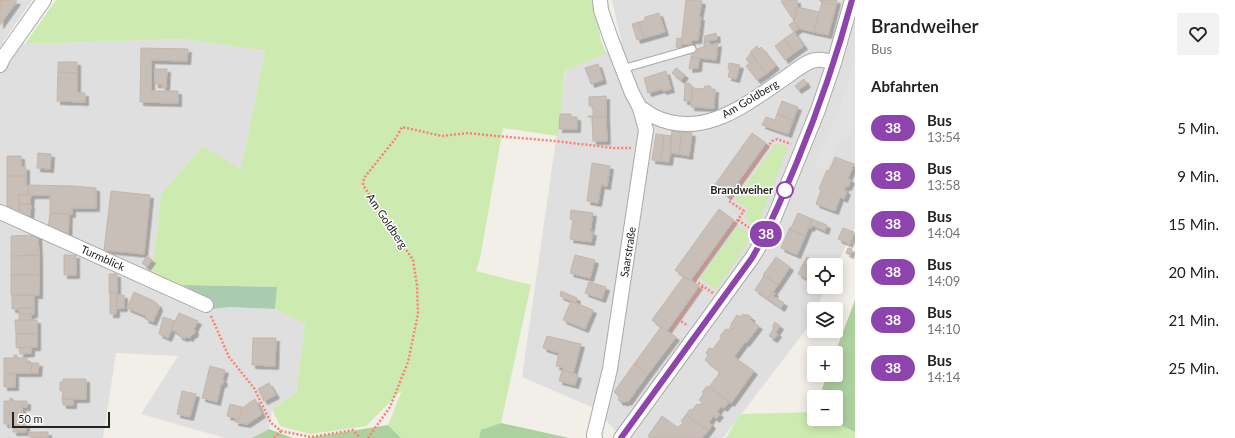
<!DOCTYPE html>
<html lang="de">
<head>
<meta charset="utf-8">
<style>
	body { margin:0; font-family:Lato,sans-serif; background:#f2f2f2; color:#202124; height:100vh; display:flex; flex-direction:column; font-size:15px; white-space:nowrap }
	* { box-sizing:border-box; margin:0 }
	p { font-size:13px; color:#757577 }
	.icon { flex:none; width:22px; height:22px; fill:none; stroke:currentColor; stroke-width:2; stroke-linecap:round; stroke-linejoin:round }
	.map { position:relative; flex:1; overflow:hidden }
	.panel { display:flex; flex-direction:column; background:#fff; width:380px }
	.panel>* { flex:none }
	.badge { padding:0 8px; border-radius:13px; font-size:14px; line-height:26px }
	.buttons { position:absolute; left:807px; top:258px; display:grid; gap:8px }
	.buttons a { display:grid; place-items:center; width:36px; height:36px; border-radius:4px; background:#fff; box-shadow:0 2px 10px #0003; font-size:20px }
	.scale { position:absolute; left:12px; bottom:10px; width:98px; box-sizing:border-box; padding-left:4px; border:2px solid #222; border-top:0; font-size:11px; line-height:14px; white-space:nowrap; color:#222; -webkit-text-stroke:3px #fff; paint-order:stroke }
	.map>.badge { position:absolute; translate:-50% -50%; box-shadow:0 0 0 2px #fff }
	h2 { padding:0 16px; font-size:15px; line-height:36px }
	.round { display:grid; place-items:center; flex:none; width:42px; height:42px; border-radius:4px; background:#f2f2f2 }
	.summary { display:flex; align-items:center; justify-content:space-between; height:68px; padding:0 16px }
	h1 { font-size:19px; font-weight:600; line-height:30px }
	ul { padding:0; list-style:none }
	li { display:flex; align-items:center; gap:12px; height:48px; padding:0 16px }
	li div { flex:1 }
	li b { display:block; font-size:15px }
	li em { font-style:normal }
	li .badge { min-width:44px; font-weight:700; text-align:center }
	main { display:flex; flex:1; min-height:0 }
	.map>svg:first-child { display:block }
	.residential { fill:#e0dfdf }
	.grass { fill:#cdebb0 }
	.forest { fill:#add19e }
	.cemetery { fill:#aacbaf }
	.parking { fill:#e2e2e2 }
	.building { fill:#c7bfb8; stroke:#c4b6ab; filter:url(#shadow) }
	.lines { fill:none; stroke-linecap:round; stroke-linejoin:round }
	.service-casing { stroke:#a9a9a9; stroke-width:9 }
	.minor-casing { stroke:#a9a9a9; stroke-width:16 }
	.path { stroke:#fa8072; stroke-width:2.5; stroke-dasharray:2 2; stroke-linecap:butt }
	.service { stroke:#fff; stroke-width:7 }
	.minor { stroke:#fff; stroke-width:14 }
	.line-casing { stroke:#fff; stroke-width:9 }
	.line { stroke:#8e44ad; stroke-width:6 }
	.stop-dot { fill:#fff; stroke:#8e44ad; stroke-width:2 }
	.labels { text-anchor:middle; stroke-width:3; stroke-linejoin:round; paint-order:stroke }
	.street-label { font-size:11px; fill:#222; stroke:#fff }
	.stop-label { font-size:11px; font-weight:bold; fill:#222; stroke:#fff; text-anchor:end }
</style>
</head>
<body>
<main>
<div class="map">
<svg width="855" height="438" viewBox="0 0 855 438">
	<defs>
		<filter id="shadow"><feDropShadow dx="3.5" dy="3.5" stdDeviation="0" flood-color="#0004"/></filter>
	</defs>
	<rect width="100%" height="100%" fill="#f2efe9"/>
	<path class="residential" d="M 0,0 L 32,0 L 3,42 L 25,44 L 184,39 L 265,51 L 241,171 L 203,146 L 161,194 L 152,273 L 204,297 L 213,309 L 230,307 L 275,309 L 305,324 L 296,393 L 272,409 L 269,429 L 252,438 L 225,438 L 141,414 L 178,356 L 116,353 L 103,438 L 0,438 Z
		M 612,0 L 855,0 L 855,227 L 836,267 L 836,265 L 814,265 L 814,287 L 826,287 L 816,309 L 814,309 L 814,312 L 805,331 L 723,438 L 622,438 L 596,409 L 522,377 L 566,70 L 622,45 Z"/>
	<path class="grass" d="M 56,0 L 594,0 L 601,41 L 606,53 L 565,71 L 558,136 L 503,128 L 480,259 L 476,271 L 531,285 L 501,423 L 482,430 L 479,438 L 401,438 L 388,425 L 402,390 L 366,426 L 310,434 L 280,426 L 272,409 L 296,393 L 305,324 L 275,309 L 277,287 L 184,285 L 204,297 L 152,273 L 161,194 L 203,146 L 241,170 L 265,51 L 184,39 L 25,44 Z
		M 776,143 L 788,147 L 757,228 L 744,218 L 749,210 L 735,200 Z
		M 738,226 L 753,235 L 716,290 L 700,278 Z
		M 813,412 L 814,419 L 828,419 L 855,432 L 855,438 L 726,438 L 740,414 Z"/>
	<path class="forest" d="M 855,300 L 855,432 L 828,419 L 836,419 L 836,397 L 819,397 L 827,375 L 836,375 L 835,353 Z
		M 501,423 L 569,438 L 479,438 L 481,430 Z
		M 388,425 L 401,438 L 308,438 Z
		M 269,429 L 293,438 L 252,438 Z"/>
	<path class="cemetery" d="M 183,285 L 277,287 L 275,309 L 230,307 L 213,309 L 204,297 Z"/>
	<path class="parking" d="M 855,55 L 855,126 L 849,138 L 841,137 L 826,169 L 815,165 L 843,98 Z"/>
	<path class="building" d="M 0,0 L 17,1 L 0,25 Z
		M 686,0 L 702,1 L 699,17 L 701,17 L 698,40 L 692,40 L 691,44 L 681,44 Z
		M 797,0 L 797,7 L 794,21 L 781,1 Z
		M 820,0 L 837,0 L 836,5 L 820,1 Z
		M 822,2 L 836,5 L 828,35 L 814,32 Z
		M 797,7 L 819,12 L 814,32 L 798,28 L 794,21 Z
		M 659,13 L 665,32 L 644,38 L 639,22 L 645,20 L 645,17 Z
		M 794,21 L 800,28 L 794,32 L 789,25 Z
		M 639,22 L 644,38 L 637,40 L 632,24 Z
		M 794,32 L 804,46 L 794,53 L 784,39 Z
		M 716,33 L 717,39 L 704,42 L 705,36 Z
		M 677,38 L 682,39 L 681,48 L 676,47 Z
		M 784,39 L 794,53 L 785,60 L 775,46 Z
		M 709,41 L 711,45 L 718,43 L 716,60 L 691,57 L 692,50 L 704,47 L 704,42 Z
		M 757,46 L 759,49 L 761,47 L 776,66 L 766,74 L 750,52 Z
		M 141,48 L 188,49 L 187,61 L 151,60 L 151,91 L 178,91 L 178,103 L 140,102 Z
		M 751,53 L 756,59 L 750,64 L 746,59 Z
		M 691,57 L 699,58 L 698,68 L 689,69 Z
		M 756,59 L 766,74 L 757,80 L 746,66 Z
		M 58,62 L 77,62 L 77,73 L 58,72 Z
		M 729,63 L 740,65 L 736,79 L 728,77 L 730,69 L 728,69 Z
		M 598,64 L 603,80 L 591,84 L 585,68 Z
		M 676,68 L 685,75 L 681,80 L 672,73 Z
		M 155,69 L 167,69 L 166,88 L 162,88 L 162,84 L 155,84 Z
		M 666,71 L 671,89 L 663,91 L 662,89 L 648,93 L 644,78 Z
		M 58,72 L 77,73 L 77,93 L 85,93 L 85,102 L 57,101 Z
		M 804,79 L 807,84 L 798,90 L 795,86 Z
		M 685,83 L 689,83 L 692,86 L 691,101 L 684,101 Z
		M 705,86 L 710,86 L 712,89 L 715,89 L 714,108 L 691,107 L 692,88 L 703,89 Z
		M 606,96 L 606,117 L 588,117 L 588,116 L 593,116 L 593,106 L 589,106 L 589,97 Z
		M 782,101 L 798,107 L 793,120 L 777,114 Z
		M 560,114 L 571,114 L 571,117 L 577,117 L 577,129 L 559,129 Z
		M 777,114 L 793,120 L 788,134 L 762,125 L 766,117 L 775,120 Z
		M 592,117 L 606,117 L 607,141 L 593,141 Z
		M 672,130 L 682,132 L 679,154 L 670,153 Z
		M 682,132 L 692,133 L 689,156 L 679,154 Z
		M 752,133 L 766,143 L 728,196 L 714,186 Z
		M 656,134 L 664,135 L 661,161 L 652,160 Z
		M 664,135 L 672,136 L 669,162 L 661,161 Z
		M 38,153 L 51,154 L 50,169 L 37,168 Z
		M 7,156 L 21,156 L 21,167 L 26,167 L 26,176 L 7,176 Z
		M 835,157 L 854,164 L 848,178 L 851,180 L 848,187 L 846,186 L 844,190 L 847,191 L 844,199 L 840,197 L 835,211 L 816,204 L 821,190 L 819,189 L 827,170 L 829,171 Z
		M 592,163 L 610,166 L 607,186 L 601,185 L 598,203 L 587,201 Z
		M 7,176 L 26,176 L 26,186 L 28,186 L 28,195 L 19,195 L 19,211 L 7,211 Z
		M 29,185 L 73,186 L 96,188 L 96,208 L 72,208 L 72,214 L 50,213 L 50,195 L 28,195 L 28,186 Z
		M 111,191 L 150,195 L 144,254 L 104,250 Z
		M 19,195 L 31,195 L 30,204 L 19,204 Z
		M 20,204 L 31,205 L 30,216 L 19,215 Z
		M 719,209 L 734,220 L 690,281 L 675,270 Z
		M 571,210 L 593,213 L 590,232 L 593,232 L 591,242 L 570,239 L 573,220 L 570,219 Z
		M 50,213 L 69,214 L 68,239 L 48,229 Z
		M 798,213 L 812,219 L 805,236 L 789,229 L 789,228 L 791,228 Z
		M 812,219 L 827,225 L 825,231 L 812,225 L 811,228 L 809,227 Z
		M 843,228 L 854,232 L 849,244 L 838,239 Z
		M 789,229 L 805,236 L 797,255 L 781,248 Z
		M 38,235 L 39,255 L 11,256 L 11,236 Z
		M 848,248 L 852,249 L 850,255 L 846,253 Z
		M 39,255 L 39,275 L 11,275 L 11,256 Z
		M 64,255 L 76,255 L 76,275 L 64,275 Z
		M 575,255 L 595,260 L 590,278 L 570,273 Z
		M 147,256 L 152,260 L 147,267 L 142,263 Z
		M 776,257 L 790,267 L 778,285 L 763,275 Z
		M 807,257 L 816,262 L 812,269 L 803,264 Z
		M 803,264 L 813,269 L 807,279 L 798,274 Z
		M 109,274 L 117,274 L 117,293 L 109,293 Z
		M 11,275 L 39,275 L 39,295 L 11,295 Z
		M 763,275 L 778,285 L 768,299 L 755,290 L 764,276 Z
		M 684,276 L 699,286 L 667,331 L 652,320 Z
		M 589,282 L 606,287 L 602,299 L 585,293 Z
		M 561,291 L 577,298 L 576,303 L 560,296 Z
		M 134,292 L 154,301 L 154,302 L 158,304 L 159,308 L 153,322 L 145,319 L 146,316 L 127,308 Z
		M 773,292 L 775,293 L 773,296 L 784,303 L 781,308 L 768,299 Z
		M 110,293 L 116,293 L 116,314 L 110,314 Z
		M 12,295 L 34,295 L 34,308 L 12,309 Z
		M 117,295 L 124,295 L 124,308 L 117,308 Z
		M 571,301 L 593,310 L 585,329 L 563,320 Z
		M 19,308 L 34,308 L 34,314 L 19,314 Z
		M 179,313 L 198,321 L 194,329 L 195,331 L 194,334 L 191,335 L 190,338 L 188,337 L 184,338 L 179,336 L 178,333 L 171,329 Z
		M 19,314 L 31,314 L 31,320 L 19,320 Z
		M 744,314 L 746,316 L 747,314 L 752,318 L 750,320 L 759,326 L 746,343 L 745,342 L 734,357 L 754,371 L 731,403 L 709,387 L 719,374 L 718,370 L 705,360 L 708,355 L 706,353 L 709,348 L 713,349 L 721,338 L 720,336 L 726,329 L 729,330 L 731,326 L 731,324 L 737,315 L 741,317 L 742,315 Z
		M 163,317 L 175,321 L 168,338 L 159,334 Z
		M 15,320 L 37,320 L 37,334 L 16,334 Z
		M 775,322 L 780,326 L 776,332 L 778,334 L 774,339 L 769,336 L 773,330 L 773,325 Z
		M 661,327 L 676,337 L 648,374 L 634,364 Z
		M 16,334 L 37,334 L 37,347 L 16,348 Z
		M 547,336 L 581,344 L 573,373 L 563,371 L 564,368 L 556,366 L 559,353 L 543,348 L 544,347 L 543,347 Z
		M 253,338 L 276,338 L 275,366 L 252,365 Z
		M 20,347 L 31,347 L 31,353 L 20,354 Z
		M 14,355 L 17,355 L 17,358 L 27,358 L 27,363 L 32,363 L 31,373 L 4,373 L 4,358 L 14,358 Z
		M 32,363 L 39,363 L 38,373 L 31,373 Z
		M 634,364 L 648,374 L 628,402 L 626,401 L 624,403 L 622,401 L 620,402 L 618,399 L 620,397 L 614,392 Z
		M 210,366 L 225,370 L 222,380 L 224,380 L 223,384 L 221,384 L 217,402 L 202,398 Z
		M 562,370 L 578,375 L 575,385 L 559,381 Z
		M 4,374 L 15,374 L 15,387 L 4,387 Z
		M 63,379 L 86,379 L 86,399 L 62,399 L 63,391 L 60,391 L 60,382 L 63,382 Z
		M 269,383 L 276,395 L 264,401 L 258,389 Z
		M 707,386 L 729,402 L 724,408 L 721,406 L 717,412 L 720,414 L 716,419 L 713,416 L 709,422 L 712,425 L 708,431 L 686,415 L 690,409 L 692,410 L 697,404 L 699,405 L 702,402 L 699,400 L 704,393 L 702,392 Z
		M 182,391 L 196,394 L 190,417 L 177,414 Z
		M 10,398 L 13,399 L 13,401 L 22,401 L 22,413 L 4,413 L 4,401 L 10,401 Z
		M 62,399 L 73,399 L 73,405 L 63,405 Z
		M 255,399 L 262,414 L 247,424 L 235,422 L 236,419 L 239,419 L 242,408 Z
		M 22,401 L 27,401 L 27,407 L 23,407 Z
		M 230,404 L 242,407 L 239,419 L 227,416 Z
		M 4,413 L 22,413 L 22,424 L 14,424 L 13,427 L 10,427 L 10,424 L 4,424 Z
		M 686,415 L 708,431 L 702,438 L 650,438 L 648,436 L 662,416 L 677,427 L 680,426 L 683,423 L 681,421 Z
		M 26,423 L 26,432 L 13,432 L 14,424 Z
		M 29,432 L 48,432 L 48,438 L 29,437 Z"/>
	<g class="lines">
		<g class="service-casing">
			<path id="service" d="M 622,69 L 692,49"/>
		</g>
		<g class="minor-casing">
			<path id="minor" d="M 0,65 L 3,58 L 44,0
				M 640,108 C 645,110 649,114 653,116 C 701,140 744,106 782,80 C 792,74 805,61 816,60 C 822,59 829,61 834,63
				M 0,212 L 206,305
				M 595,438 L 594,435 L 610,369 L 646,130 L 640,108 L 632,93 L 611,39 L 601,10 L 600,0
				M 621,438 L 752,258 L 764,238 L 774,218 L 818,110 L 834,63 L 852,0"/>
		</g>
		<path class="path" d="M 738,220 L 754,231
			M 713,293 L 694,280 L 744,211 L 729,201 L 772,141 L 777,139 L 791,144
			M 211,316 L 229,357 L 254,388 L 271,423 L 281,431 L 311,437 L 353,430 L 360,438
			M 678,319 L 688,326
			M 671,330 L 703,286
			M 274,438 L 281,431
			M 368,438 L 390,407 L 408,362 L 418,314 L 417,285 L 413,260 L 363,185 L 364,178 L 396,138 L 402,127 L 442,136 L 468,133 L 496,136 L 555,141 L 614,148 L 631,148"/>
		<use href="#service" class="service"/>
		<use href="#minor" class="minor"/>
	</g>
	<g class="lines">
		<g class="line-casing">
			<path id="line" d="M 621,438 L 752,258 C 770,227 783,195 797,162 C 819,108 837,56 852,0"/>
		</g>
		<use href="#line" class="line"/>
	</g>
	<circle class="stop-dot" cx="785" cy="190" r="8"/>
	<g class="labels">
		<g class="street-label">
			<text transform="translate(750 99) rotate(-31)" y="4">Am Goldberg</text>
			<text transform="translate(387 221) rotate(56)" y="4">Am Goldberg</text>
			<text transform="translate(628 252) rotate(-81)" y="4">Saarstraße</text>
			<text transform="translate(103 258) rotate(24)" y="4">Turmblick</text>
		</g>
		<g class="stop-label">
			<text x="773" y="194">Brandweiher</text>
		</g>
	</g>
</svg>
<div class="buttons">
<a><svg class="icon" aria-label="locate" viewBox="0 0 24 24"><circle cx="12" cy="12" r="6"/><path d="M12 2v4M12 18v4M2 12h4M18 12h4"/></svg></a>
<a><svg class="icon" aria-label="layers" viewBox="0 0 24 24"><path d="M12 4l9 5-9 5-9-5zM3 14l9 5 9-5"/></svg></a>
<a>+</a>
<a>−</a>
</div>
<div class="scale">50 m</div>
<b class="badge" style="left:766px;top:234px;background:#8e44ad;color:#fff">38</b>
</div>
<section class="panel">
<div class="summary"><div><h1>Brandweiher</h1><p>Bus</p></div><a class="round"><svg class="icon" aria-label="heart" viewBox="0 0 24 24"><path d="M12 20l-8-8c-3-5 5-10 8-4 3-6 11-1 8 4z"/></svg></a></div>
<h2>Abfahrten</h2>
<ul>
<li><span class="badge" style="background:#8e44ad;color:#fff">38</span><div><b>Bus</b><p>13:54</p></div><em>5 Min.</em></li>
<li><span class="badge" style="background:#8e44ad;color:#fff">38</span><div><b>Bus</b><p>13:58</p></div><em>9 Min.</em></li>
<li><span class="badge" style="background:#8e44ad;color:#fff">38</span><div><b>Bus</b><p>14:04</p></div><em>15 Min.</em></li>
<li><span class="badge" style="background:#8e44ad;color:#fff">38</span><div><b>Bus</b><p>14:09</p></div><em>20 Min.</em></li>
<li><span class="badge" style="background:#8e44ad;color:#fff">38</span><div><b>Bus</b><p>14:10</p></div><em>21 Min.</em></li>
<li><span class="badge" style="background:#8e44ad;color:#fff">38</span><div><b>Bus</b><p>14:14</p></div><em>25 Min.</em></li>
</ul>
</section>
</main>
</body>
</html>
